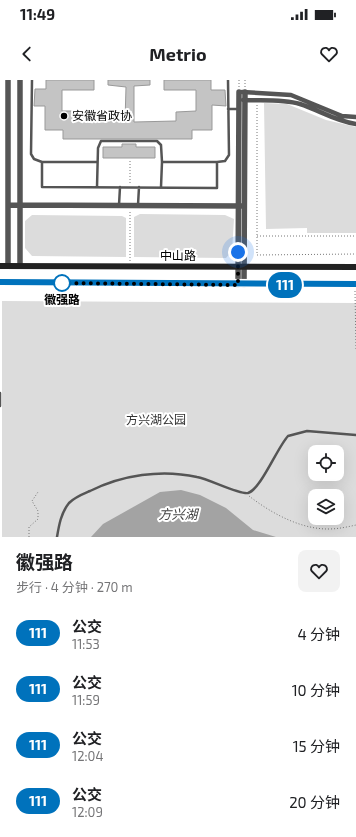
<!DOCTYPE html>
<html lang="zh">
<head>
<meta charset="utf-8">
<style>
	body { margin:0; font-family:"Exo 2","Noto Sans SC",sans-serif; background:#f2f2f2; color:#202124; height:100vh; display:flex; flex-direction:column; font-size:15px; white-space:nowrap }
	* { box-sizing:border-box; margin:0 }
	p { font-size:13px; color:#757577 }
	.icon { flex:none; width:22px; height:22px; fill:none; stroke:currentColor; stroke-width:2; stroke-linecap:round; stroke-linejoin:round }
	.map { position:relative; height:457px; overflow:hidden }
	.sheet { display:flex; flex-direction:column; background:#fff; flex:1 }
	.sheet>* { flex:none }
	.badge { padding:0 8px; border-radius:13px; font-size:14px; line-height:26px }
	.controls { position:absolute; left:308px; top:365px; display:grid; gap:8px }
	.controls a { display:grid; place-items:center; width:36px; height:36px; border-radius:8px; background:#fff; box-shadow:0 4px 16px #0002; font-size:20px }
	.you { position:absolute; width:20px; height:20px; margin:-10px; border:3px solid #fff; border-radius:50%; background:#1a73e8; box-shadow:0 0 0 6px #1a73e833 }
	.map>.badge { position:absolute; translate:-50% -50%; box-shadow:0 0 0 2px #fff }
	.round { display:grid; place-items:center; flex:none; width:42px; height:42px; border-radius:8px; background:#f2f2f2 }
	.overview { display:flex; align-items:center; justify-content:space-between; height:68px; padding:0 16px }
	h1 { font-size:19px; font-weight:700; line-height:30px }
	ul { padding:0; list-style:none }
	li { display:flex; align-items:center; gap:12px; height:56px; padding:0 16px }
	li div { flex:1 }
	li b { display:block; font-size:15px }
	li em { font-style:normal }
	li .badge { min-width:44px; font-weight:700; text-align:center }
	.status { display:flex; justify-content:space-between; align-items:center; height:28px; padding:0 20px; background:#fff; direction:ltr }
	.status svg { height:11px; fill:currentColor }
	header { display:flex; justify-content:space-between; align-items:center; height:52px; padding:0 16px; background:#fff; font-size:18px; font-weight:700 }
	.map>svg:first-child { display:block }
	.green { fill:#dcdcdc; fill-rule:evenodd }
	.water { fill:#a3a3a3 }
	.building { fill:#c4c4c4; stroke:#999 }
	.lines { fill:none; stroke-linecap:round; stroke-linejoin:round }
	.path { stroke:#777; stroke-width:1; stroke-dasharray:1 2; stroke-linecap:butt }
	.service { stroke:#555; stroke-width:2.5 }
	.minor { stroke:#555; stroke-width:4.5 }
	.tertiary { stroke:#555; stroke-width:5.5 }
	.secondary { stroke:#222; stroke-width:6 }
	.line-casing { stroke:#fff; stroke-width:9 }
	.line { stroke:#0072bc; stroke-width:6 }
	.walk { stroke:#000; stroke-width:4; stroke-dasharray:0 7.2 }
	.poi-dot { fill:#000; stroke:#fff; stroke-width:1.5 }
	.stop-dot { fill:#fff; stroke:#0072bc; stroke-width:2 }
	.labels { text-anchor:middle; stroke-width:4; stroke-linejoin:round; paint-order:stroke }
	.poi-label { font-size:12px; fill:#000; stroke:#fff; text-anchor:start }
	.street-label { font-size:12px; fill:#000; stroke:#fff }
	.stop-label { font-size:12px; font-weight:bold; fill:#000; stroke:#fff }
	.park-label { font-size:12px; fill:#333; stroke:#fff }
	.water-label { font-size:13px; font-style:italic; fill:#444; stroke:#fff }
</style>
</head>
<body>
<div class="status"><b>11:49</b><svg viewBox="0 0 49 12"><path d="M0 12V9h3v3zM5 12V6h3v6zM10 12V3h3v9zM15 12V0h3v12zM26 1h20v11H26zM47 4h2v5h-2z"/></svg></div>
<header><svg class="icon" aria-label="back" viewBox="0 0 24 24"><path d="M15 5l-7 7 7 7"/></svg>Metrio<svg class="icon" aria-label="heart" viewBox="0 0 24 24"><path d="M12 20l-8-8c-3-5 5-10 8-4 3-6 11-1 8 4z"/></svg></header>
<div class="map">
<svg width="356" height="457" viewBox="0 0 356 457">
	<rect width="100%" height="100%" fill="#fff"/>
	<path class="green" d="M 264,23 L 287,24 L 326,40 L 356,47 L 356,153 L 307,153 L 307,148 L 266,149 Z
		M 140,134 L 225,135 L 234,139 L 232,171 L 226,178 L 134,177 L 134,137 Z
		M 32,135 L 122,136 L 126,138 L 126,177 L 32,176 L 25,168 L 25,141 Z
		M 2,221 L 356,223 L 356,457 L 2,457 ZM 315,372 L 337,372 L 337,394 L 315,394 ZM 315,416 L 337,416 L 337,438 L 315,438 Z"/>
	<path class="water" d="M 181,410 L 200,415 L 226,428 L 253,450 L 276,457 L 91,457 L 103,444 L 160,412 Z"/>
	<path class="building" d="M 46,0 L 94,0 L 94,10 L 62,10 L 62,31 L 83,31 L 83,41 L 125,41 L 126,7 L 108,5 L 108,0 L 150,0 L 150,5 L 134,6 L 134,42 L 176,41 L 176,32 L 196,31 L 196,10 L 164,10 L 164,0 L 211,0 L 211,10 L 225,10 L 226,26 L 212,25 L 212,50 L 192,50 L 192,59 L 63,59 L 63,50 L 45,50 L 45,26 L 34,26 L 35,9 L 46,9 Z
		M 122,64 L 136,64 L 136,67 L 155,67 L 155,78 L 103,78 L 103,67 L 122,67 Z"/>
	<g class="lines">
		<path class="path" d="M 239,0 L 239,7
			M 245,0 L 245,8
			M 257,25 L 257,175 L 356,174
			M 130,103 L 130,80
			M 257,156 L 356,156
			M 130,181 L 130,132
			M 355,211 L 356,269
			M 249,416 C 271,433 300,449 328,449 C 338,449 347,447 356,445
			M 29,457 L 29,447 L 38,439 L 38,431 L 32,421 L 38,412"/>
		<path class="service" d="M 32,0 L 31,74 L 34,79 L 42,82 L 42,107 L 217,108 L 217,82 L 225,81 L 229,75 L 228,0
			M 228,29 L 239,29
			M 42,82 L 97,82
			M 97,107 L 98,68 L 101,61 L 157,61 L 161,65 L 162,82
			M 161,107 L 162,82 L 217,82
			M 119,125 L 120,107
			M 138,125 L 139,107
			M 0,313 L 0,326
			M 57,457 C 59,445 61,433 69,423 C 75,417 83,414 90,411 C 122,395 161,389 197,397 C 209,399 240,415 248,413 C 261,409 277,368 288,356 L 307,351 L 356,355"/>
		<path class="minor" d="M 242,12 L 291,15 L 342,36 L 356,37
			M 243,20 C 262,21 282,19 300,24 C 319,30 335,41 356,44"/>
		<path class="tertiary" d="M 8,0 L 8,186
			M 20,0 L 20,186
			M 8,125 L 244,126
			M 238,205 L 239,12
			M 244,205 L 245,12"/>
		<path class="secondary" d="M 0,186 L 356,187
			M 0,202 L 356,205"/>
	</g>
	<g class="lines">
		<g class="line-casing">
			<path id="line" d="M 0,202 L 356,204"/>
		</g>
		<use href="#line" class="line"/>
		<path class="walk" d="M 62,203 L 238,205 L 238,172"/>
	</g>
	<circle class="poi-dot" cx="64" cy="36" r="4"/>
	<circle class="stop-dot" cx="62" cy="203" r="8"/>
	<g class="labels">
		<g class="poi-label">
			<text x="72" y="40">安徽省政协</text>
		</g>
		<g class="street-label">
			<text x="178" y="180">中山路</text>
		</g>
		<g class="stop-label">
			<text x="62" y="224">徽强路</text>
		</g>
		<g class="park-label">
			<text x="156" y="344">方兴湖公园</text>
		</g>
		<g class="water-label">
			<text x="178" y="439">方兴湖</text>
		</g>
	</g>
</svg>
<div class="controls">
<a><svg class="icon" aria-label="locate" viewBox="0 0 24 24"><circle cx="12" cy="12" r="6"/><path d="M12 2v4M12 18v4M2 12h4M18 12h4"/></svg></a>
<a><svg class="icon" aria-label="layers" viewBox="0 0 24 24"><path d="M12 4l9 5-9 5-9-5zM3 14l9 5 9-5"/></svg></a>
</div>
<div class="you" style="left:238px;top:172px"></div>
<b class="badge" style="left:285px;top:205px;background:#0072bc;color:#fff">111</b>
</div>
<section class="sheet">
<div class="overview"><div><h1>徽强路</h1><p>步行 · 4 分钟 · 270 m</p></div><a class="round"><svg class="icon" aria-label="heart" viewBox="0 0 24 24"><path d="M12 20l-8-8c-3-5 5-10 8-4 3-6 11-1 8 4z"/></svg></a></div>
<ul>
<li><span class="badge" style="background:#0072bc;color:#fff">111</span><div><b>公交</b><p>11:53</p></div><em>4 分钟</em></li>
<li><span class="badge" style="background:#0072bc;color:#fff">111</span><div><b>公交</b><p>11:59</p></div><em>10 分钟</em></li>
<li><span class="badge" style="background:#0072bc;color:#fff">111</span><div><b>公交</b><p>12:04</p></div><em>15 分钟</em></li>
<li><span class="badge" style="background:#0072bc;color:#fff">111</span><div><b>公交</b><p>12:09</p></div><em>20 分钟</em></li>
</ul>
</section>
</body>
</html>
